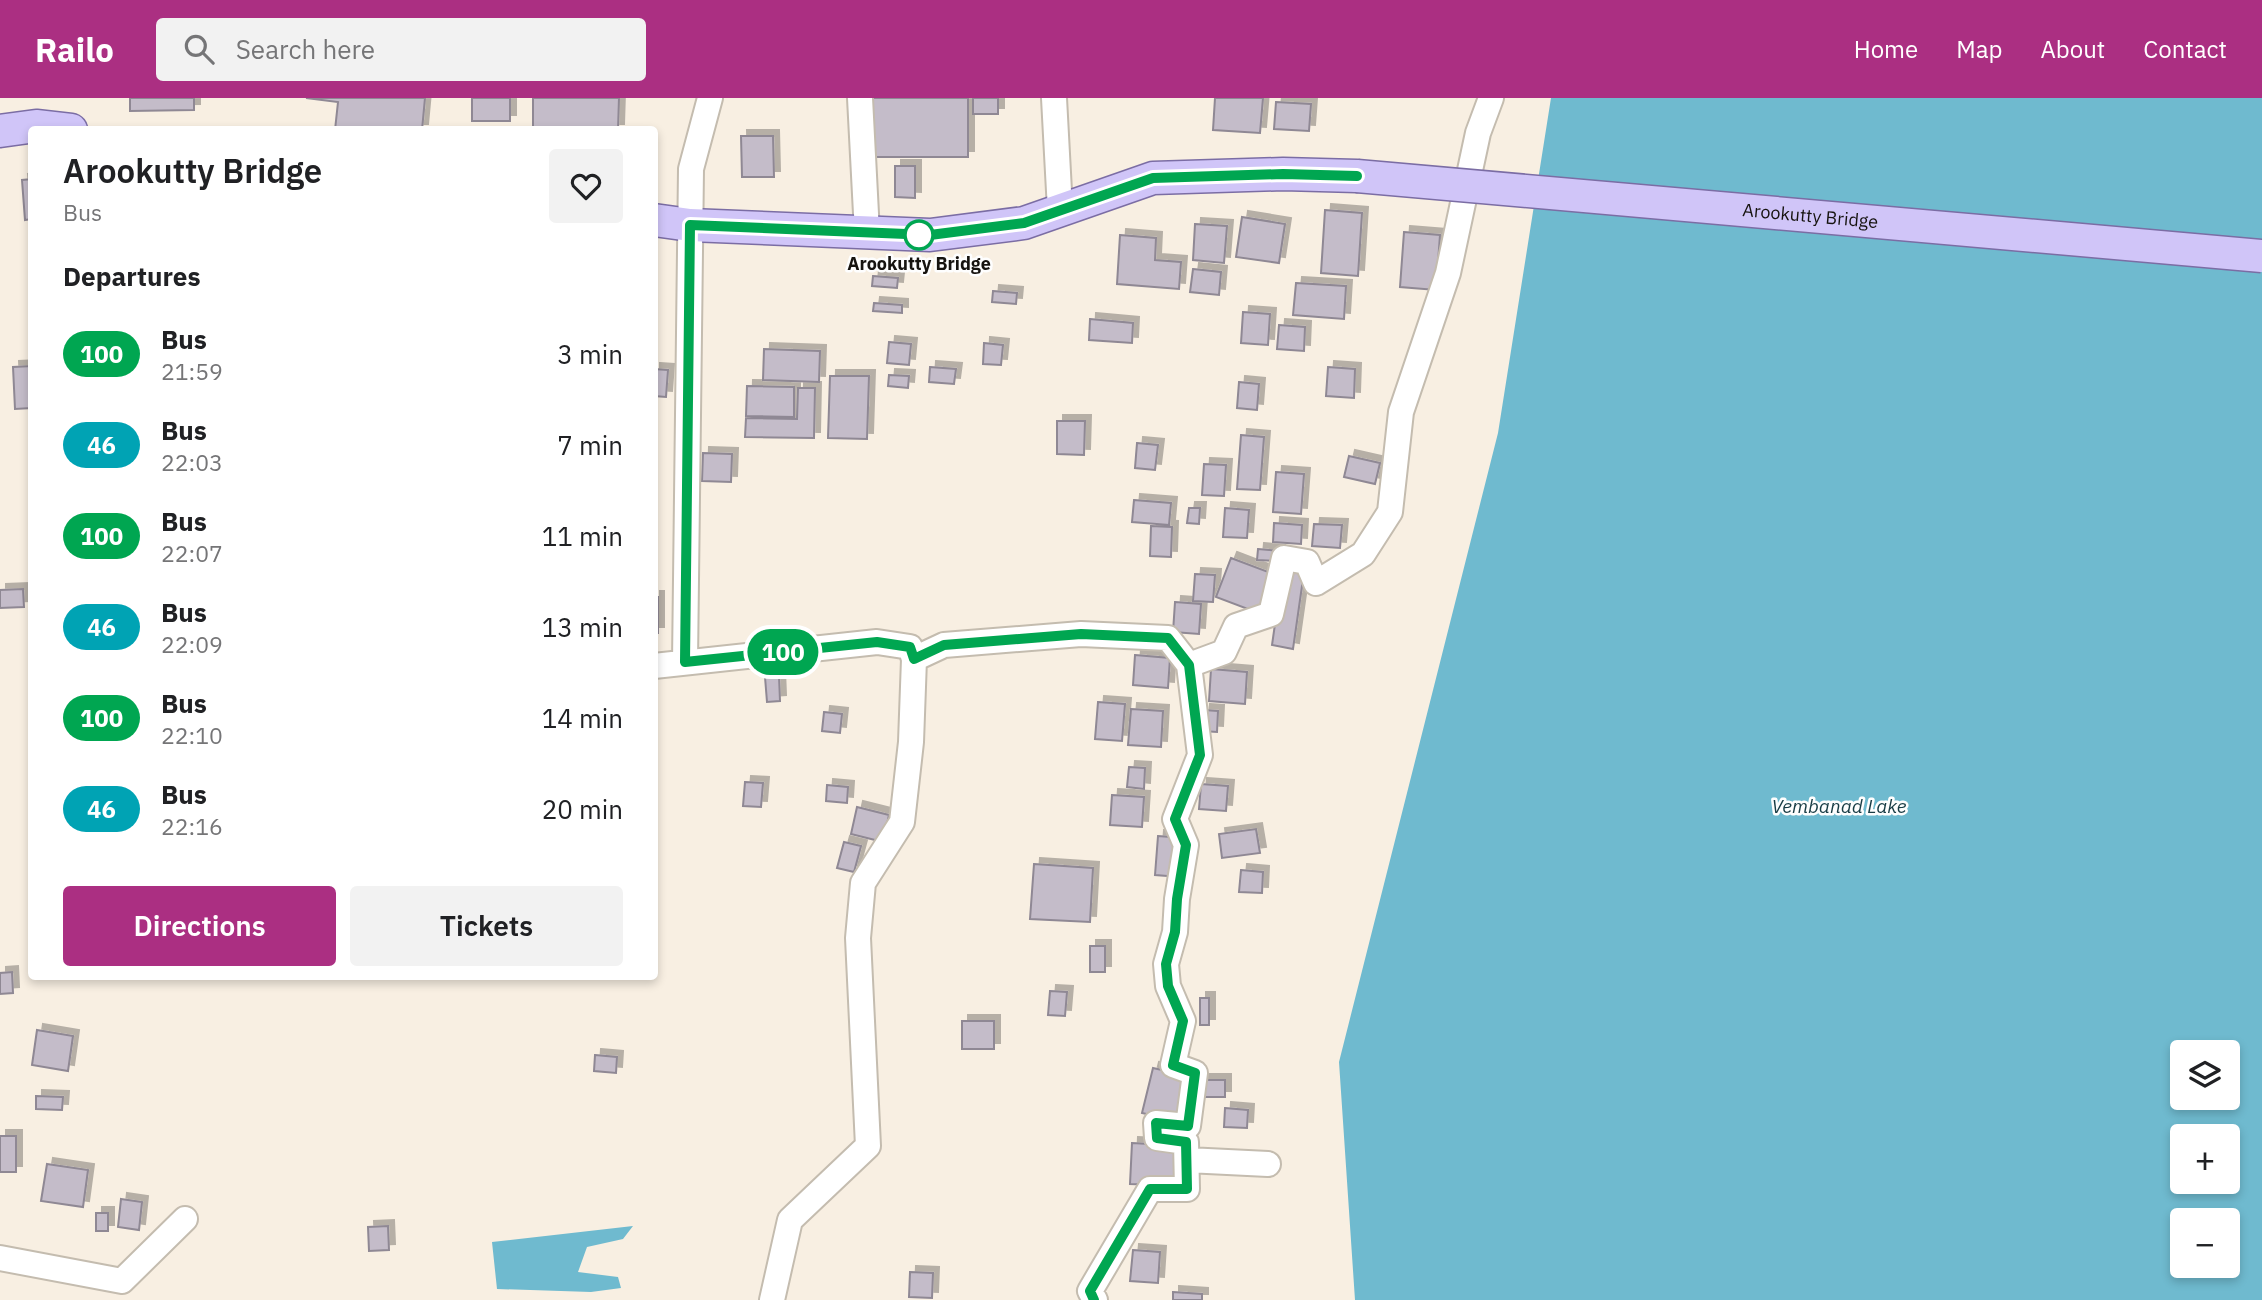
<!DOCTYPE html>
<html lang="en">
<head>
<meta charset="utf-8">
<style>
	body { margin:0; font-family:"IBM Plex Sans",sans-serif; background:#f2f2f2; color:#202124; height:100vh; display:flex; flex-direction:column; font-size:26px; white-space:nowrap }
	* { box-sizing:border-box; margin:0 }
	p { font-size:23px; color:#757577 }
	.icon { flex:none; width:38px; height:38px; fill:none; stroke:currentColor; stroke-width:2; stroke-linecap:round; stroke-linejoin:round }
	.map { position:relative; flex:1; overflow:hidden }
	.details { position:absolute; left:28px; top:28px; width:630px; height:854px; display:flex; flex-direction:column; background:#fff; border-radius:7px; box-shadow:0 4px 10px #0003 }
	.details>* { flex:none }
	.badge { padding:0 14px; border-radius:23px; font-size:24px; line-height:46px }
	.tools { position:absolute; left:2170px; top:942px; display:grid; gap:14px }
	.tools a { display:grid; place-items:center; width:70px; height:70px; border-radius:7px; background:#fff; box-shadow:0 4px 10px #0003; font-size:35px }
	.map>.badge { position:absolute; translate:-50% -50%; box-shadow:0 0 0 4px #fff }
	h2 { padding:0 35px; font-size:26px; line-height:63px }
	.round { display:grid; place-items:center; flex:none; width:74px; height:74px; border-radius:7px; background:#f2f2f2 }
	.summary { display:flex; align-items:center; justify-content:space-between; height:119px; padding:0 35px }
	h1 { font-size:33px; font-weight:600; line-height:52px }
	.action { display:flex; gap:14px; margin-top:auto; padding:14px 35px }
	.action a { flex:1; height:80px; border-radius:7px; background:#ab2f82; color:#fff; font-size:28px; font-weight:600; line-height:80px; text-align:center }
	.action a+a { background:#f2f2f2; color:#202124 }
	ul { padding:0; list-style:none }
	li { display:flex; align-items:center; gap:21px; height:91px; padding:0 35px }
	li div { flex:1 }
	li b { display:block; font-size:26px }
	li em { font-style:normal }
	li .badge { min-width:77px; font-weight:700; text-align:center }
	header { display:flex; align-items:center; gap:42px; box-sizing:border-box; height:98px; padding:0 35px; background:#ab2f82; color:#fff }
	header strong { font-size:33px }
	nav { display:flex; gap:38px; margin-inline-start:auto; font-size:24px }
	.search { width:490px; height:63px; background:#f2f2f2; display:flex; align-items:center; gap:18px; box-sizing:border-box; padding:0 24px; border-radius:7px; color:#757577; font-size:26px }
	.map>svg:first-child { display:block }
	.water { fill:#6fbacf; fill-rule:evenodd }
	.building { fill:#c4bcc9; stroke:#8f8894; stroke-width:2; filter:url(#shadow) }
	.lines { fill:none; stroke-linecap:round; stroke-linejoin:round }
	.minor-casing { stroke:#c4bcaf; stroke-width:28 }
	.major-casing { stroke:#7b6da4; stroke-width:35 }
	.minor { stroke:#fff; stroke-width:24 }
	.major { stroke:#d0c5f8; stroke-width:32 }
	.major-bridge-casing { stroke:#7b6da4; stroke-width:35; stroke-linecap:butt }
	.major-bridge { stroke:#d0c5f8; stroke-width:32 }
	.line-casing { stroke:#fff; stroke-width:16 }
	.line { stroke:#00a651; stroke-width:10 }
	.stop-dot { fill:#fff; stroke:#00a651; stroke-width:3.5 }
	.labels { text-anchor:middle; stroke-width:5; stroke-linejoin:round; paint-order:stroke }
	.street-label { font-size:18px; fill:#16130f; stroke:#fefefe }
	.stop-label { font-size:18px; font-weight:bold; fill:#16130f; stroke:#fefefe }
	.water-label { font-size:19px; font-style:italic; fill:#183c45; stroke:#fefefe }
</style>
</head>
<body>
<header>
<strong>Railo</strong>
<div class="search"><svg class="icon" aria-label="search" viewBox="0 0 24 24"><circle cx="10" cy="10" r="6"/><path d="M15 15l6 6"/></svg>Search here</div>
<nav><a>Home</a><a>Map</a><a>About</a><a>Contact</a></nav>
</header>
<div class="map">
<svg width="2262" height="1202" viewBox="0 0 2262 1202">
	<defs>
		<filter id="shadow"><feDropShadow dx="6" dy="-6" stdDeviation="0" flood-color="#0004"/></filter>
	</defs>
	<rect width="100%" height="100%" fill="#f8efe2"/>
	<path class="water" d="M 1551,0 L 2262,0 L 2262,1202 L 1355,1202 L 1339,964 L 1498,335 ZM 2182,954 L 2228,954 L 2228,999 L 2182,999 ZM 2182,1038 L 2228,1038 L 2228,1083 L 2182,1083 ZM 2182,1122 L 2228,1122 L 2228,1167 L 2182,1167 Z
		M 633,1128 L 623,1141 L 587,1149 L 578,1174 L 618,1179 L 621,1190 L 591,1194 L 497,1191 L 492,1144 Z"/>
	<path class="building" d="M 130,0 L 194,0 L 194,12 L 130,13 Z
		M 306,0 L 425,0 L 422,32 L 335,32 L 338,4 Z
		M 472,0 L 510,0 L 510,23 L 472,23 Z
		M 533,0 L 619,0 L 618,32 L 533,32 Z
		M 868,0 L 968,0 L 968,59 L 868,59 Z
		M 973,0 L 998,0 L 998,16 L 973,16 Z
		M 1215,0 L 1263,0 L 1260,35 L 1213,32 Z
		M 1276,4 L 1311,6 L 1309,33 L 1274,31 Z
		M 741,38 L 773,38 L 774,79 L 742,79 Z
		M 895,68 L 915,68 L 915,100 L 895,99 Z
		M 32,81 L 32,121 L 25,122 L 22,82 Z
		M 1325,112 L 1362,115 L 1358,178 L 1321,175 Z
		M 1242,119 L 1285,126 L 1279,165 L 1236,159 Z
		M 1195,126 L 1227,128 L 1224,165 L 1193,162 Z
		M 1404,134 L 1440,137 L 1436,192 L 1400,189 Z
		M 1120,137 L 1156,140 L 1155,162 L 1181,164 L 1179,191 L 1117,186 Z
		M 1193,171 L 1221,174 L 1219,197 L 1190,194 Z
		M 873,178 L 898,180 L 897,190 L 872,188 Z
		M 1296,185 L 1346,188 L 1344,221 L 1293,217 Z
		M 993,193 L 1017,195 L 1016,206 L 992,204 Z
		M 874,205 L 902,207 L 902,215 L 873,213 Z
		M 1243,214 L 1270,216 L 1268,247 L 1241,245 Z
		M 1090,221 L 1133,225 L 1132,245 L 1089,242 Z
		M 1279,227 L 1305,229 L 1304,253 L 1277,251 Z
		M 889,244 L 911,246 L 909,267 L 887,265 Z
		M 984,245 L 1003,247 L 1001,267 L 983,266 Z
		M 764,251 L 820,253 L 819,284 L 763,282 Z
		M 32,268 L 32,310 L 15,311 L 13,269 Z
		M 930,269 L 956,271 L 954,286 L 929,284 Z
		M 1328,269 L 1355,271 L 1354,300 L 1326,298 Z
		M 654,271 L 668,272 L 666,299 L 654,298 Z
		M 889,277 L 909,278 L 908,290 L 888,288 Z
		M 830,278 L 869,278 L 867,341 L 828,340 Z
		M 1239,284 L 1259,286 L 1257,312 L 1237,310 Z
		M 747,288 L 794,289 L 794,319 L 746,318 Z
		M 798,290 L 815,290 L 814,340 L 745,339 L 746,320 L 797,321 Z
		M 1057,323 L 1085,323 L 1084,357 L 1057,356 Z
		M 1241,337 L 1264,339 L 1260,392 L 1237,391 Z
		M 1137,345 L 1158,347 L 1155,372 L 1135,370 Z
		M 703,355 L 732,356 L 731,384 L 702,383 Z
		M 1349,358 L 1380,365 L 1375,386 L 1344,379 Z
		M 1204,366 L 1226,367 L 1224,398 L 1202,397 Z
		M 1276,374 L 1304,376 L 1301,416 L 1273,414 Z
		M 1134,402 L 1171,405 L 1169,427 L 1132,424 Z
		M 1189,410 L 1200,410 L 1199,426 L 1187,425 Z
		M 1225,410 L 1249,412 L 1247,440 L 1223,439 Z
		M 1274,425 L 1302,427 L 1301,446 L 1273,444 Z
		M 1314,426 L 1342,427 L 1340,450 L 1312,448 Z
		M 1151,428 L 1172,429 L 1171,459 L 1150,458 Z
		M 1258,451 L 1279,453 L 1278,463 L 1257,462 Z
		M 1231,460 L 1276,477 L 1261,516 L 1216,499 Z
		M 1284,463 L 1305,467 L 1293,551 L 1272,547 Z
		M 1195,476 L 1215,477 L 1213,504 L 1193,503 Z
		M 23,491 L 24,509 L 0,510 L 0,492 Z
		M 654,499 L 658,499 L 658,535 L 654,535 Z
		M 1175,504 L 1201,506 L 1199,536 L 1173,534 Z
		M 1135,557 L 1170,560 L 1168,590 L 1133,587 Z
		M 1211,571 L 1247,574 L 1245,606 L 1209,603 Z
		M 779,578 L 780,603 L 767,604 L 765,579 Z
		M 1098,604 L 1125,606 L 1122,643 L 1095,641 Z
		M 1131,611 L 1163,613 L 1161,649 L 1128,647 Z
		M 1204,612 L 1218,613 L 1217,634 L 1202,633 Z
		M 824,614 L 842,616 L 840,635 L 822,633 Z
		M 1129,669 L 1145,670 L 1144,691 L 1127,689 Z
		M 745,684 L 763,685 L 761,709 L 743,708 Z
		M 1201,686 L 1228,688 L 1226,713 L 1199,711 Z
		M 827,687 L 848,689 L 847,705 L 826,703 Z
		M 1112,697 L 1144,699 L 1142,729 L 1110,727 Z
		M 857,709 L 889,717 L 883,744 L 851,736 Z
		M 1256,731 L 1260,755 L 1222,760 L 1219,736 Z
		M 1158,738 L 1183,740 L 1180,779 L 1155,777 Z
		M 844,744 L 861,748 L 854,774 L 837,770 Z
		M 1034,766 L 1093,770 L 1090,824 L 1030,821 Z
		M 1241,772 L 1263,774 L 1262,795 L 1239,794 Z
		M 1090,848 L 1105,848 L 1105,874 L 1090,874 Z
		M 12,874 L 13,895 L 0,896 L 0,875 Z
		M 1050,893 L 1067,894 L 1065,918 L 1048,917 Z
		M 1200,900 L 1209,900 L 1209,927 L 1200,927 Z
		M 962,923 L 994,923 L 994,951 L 962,951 Z
		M 37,932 L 73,938 L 68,973 L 32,967 Z
		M 595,957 L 617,959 L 616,975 L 594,973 Z
		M 1153,970 L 1193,979 L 1182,1024 L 1142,1015 Z
		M 1203,982 L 1225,982 L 1225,999 L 1203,999 Z
		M 36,998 L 63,999 L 62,1012 L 36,1011 Z
		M 1225,1010 L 1248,1012 L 1247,1030 L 1224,1029 Z
		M 0,1038 L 16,1038 L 16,1074 L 0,1074 Z
		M 1132,1045 L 1184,1048 L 1182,1088 L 1130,1086 Z
		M 47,1066 L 88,1072 L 83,1109 L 41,1103 Z
		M 121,1101 L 142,1104 L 139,1132 L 118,1129 Z
		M 96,1115 L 108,1115 L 108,1133 L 96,1133 Z
		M 388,1128 L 389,1152 L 369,1153 L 368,1129 Z
		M 1133,1152 L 1160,1154 L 1158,1185 L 1130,1183 Z
		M 910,1174 L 933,1175 L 932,1200 L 909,1199 Z
		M 1173,1194 L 1202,1196 L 1202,1202 L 1173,1202 Z"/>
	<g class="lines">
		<g class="minor-casing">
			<path id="minor" d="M 860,0 L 867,135
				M 1054,0 L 1060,112
				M 914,561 L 944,547 L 1081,536 L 1168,540 L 1189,567 L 1224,554 L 1236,528 L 1271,516 L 1284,460 L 1307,464 L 1316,485 L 1363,456 L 1390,414 L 1401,314 L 1448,175 L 1478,35 L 1491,0
				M 685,564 L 691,71 L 710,0
				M 654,568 L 877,544 L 910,549 L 914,561 L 911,644 L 902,724 L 863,785 L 858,840 L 868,1048 L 790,1122 L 772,1202
				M 1187,1062 L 1268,1066
				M 0,1160 L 122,1183 L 185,1121
				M 1095,1202 L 1090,1193 L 1150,1091 L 1187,1091 L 1186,1044 L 1157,1040 L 1156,1025 L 1188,1028 L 1195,975 L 1173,967 L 1183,923 L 1168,888 L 1166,866 L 1175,834 L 1177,801 L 1186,747 L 1175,721 L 1200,657 L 1189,567"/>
		</g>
		<g class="major-casing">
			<path id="major" d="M 0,33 L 36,28 L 71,32
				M 654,122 L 690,127 L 930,137 L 1024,125 L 1153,80 L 1283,76 L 1357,78"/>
		</g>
		<use href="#minor" class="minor"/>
		<use href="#major" class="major"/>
		<g class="major-bridge-casing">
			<g id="major-bridge">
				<path id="s1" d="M 1357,78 L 2262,158"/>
			</g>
		</g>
		<use href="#major-bridge" class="major-bridge"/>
	</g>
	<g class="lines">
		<g class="line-casing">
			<path id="line" d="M 1094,1202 L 1090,1193 L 1150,1091 L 1187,1091 L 1186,1044 L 1157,1040 L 1156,1025 L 1188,1028 L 1195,975 L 1173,967 L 1183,923 L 1168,888 L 1166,866 L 1175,834 L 1177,801 L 1186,747 L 1175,721 L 1200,657 L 1189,567 L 1168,540 L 1081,536 L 944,547 L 914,561 L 910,549 L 877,544 L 685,564 L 690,127 L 930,137 L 1024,125 L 1153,80 L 1283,76 L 1357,78"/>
		</g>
		<use href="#line" class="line"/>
	</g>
	<circle class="stop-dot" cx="919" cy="137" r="14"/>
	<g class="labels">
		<g class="street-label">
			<text dy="6" stroke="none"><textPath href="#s1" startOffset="455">Arookutty Bridge</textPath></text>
		</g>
		<g class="stop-label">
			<text x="919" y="172">Arookutty Bridge</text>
		</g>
		<g class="water-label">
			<text x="1839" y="715">Vembanad Lake</text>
		</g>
	</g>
</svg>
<div class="tools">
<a><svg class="icon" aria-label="layers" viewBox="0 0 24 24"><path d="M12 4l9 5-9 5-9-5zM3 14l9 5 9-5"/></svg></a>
<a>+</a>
<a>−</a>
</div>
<b class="badge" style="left:783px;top:554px;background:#00a651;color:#fff">100</b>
<section class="details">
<div class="summary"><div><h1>Arookutty Bridge</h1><p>Bus</p></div><a class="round"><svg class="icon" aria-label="heart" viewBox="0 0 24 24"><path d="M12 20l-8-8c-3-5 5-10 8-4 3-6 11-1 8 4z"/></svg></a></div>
<h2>Departures</h2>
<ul>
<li><span class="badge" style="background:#00a651;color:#fff">100</span><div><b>Bus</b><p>21:59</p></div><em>3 min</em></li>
<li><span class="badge" style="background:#00a3b4;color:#fff">46</span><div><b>Bus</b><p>22:03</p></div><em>7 min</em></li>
<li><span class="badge" style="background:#00a651;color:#fff">100</span><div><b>Bus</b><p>22:07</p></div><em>11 min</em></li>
<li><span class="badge" style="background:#00a3b4;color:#fff">46</span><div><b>Bus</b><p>22:09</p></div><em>13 min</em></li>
<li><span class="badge" style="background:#00a651;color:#fff">100</span><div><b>Bus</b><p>22:10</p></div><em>14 min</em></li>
<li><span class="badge" style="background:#00a3b4;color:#fff">46</span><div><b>Bus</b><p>22:16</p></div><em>20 min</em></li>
</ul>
<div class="action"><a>Directions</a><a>Tickets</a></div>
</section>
</div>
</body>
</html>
